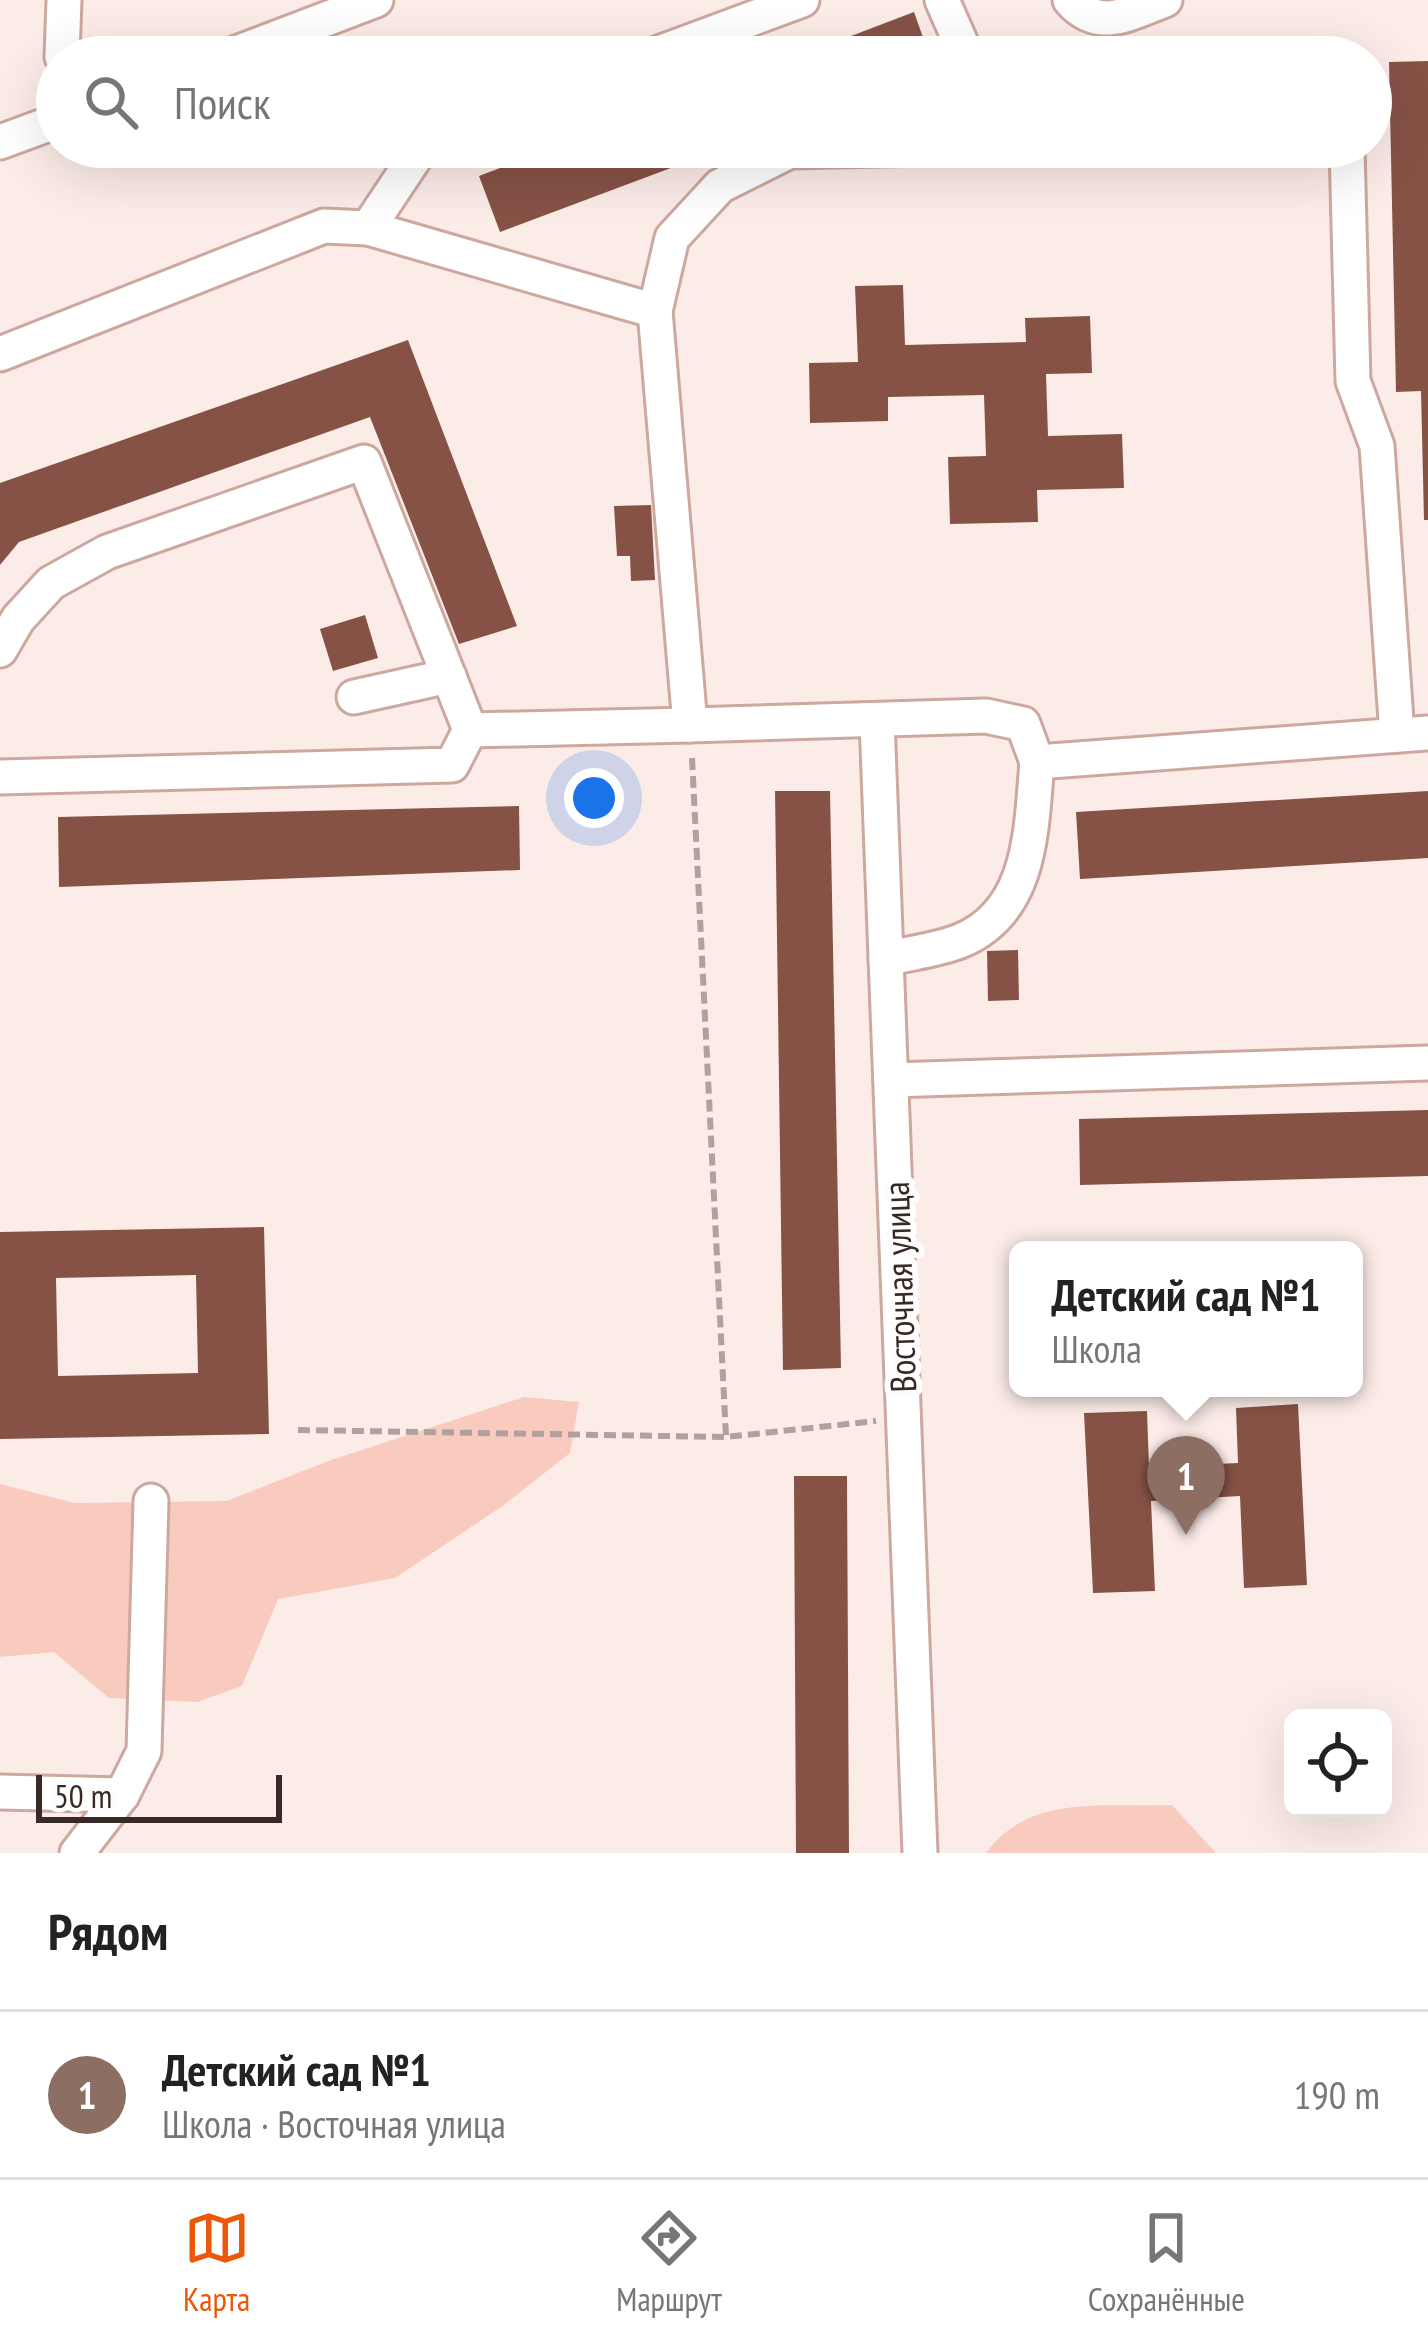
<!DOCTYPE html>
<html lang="ru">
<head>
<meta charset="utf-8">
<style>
  :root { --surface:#fff; --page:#f6f6f6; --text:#222; --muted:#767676; --line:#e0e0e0; --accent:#ea580c }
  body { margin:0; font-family:"PT Sans Narrow",sans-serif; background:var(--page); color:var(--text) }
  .controls { position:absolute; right:36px; bottom:36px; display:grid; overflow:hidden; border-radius:18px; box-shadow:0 12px 48px #0002 }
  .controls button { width:108px; height:108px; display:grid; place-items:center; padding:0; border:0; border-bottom:3px solid var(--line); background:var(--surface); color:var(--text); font:60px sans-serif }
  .scale { position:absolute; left:36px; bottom:30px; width:246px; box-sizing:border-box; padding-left:12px; border:6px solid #382926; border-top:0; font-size:33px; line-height:42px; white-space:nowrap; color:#382926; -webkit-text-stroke:9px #fdfdfd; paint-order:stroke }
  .you { position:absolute; left:594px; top:798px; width:42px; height:42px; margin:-30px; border:9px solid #fff; border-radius:50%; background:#1a73e8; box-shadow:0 0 0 18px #1a73e833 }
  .badge { display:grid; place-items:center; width:78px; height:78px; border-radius:50%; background:var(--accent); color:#fff; font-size:39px; font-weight:700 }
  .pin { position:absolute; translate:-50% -99px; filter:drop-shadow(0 3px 6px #0008) }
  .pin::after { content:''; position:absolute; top:63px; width:42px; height:36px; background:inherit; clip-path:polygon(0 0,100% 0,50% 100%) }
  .popup { position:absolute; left:1009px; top:1241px; width:354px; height:156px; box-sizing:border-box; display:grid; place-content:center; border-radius:18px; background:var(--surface); filter:drop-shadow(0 3px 9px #0005); font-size:39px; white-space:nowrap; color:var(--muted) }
  .popup b { font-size:45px; color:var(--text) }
  .popup::after { content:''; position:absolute; left:50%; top:100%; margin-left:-24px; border:24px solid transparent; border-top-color:var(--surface) }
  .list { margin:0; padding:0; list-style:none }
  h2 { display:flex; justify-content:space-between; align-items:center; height:156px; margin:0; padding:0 48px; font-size:51px }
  h2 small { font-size:39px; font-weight:400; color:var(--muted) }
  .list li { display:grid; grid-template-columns:78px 1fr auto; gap:36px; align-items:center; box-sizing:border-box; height:168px; padding:0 48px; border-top:3px solid var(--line) }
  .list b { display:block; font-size:45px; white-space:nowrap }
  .list p { margin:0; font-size:39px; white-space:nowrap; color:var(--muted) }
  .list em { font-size:39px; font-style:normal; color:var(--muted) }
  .icon { flex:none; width:66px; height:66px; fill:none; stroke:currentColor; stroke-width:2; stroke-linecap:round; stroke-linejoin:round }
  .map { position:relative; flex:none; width:1428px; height:1853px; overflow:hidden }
  .search { position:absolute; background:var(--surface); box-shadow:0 12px 48px #0002; left:36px; right:36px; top:36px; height:132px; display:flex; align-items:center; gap:30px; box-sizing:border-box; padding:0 42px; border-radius:66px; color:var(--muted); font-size:45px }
  .sheet { height:324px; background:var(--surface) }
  nav { display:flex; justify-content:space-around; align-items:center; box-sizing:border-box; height:168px; border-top:3px solid var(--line); background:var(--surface); font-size:33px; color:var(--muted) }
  nav a { display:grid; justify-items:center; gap:6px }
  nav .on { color:var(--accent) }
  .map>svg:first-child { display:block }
  .green { fill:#f9cbbf }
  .building { fill:#865246; fill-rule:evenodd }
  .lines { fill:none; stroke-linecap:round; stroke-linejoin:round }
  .minor-casing { stroke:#cda89e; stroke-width:39 }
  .path { stroke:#b1a19e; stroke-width:6; stroke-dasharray:12 6; stroke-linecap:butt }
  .minor { stroke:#fff; stroke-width:33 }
  .labels { text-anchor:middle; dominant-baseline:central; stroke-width:12; stroke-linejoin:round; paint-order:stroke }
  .street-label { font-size:36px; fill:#382926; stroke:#fdfdfd }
</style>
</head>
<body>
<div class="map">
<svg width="1428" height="1853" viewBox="0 0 1428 1853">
  <rect width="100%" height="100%" fill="#fcece8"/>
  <g class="green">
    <path d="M 524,1397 L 579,1402 L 570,1453 L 504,1505 L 395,1578 L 278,1599 L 242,1686 L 197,1702 L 109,1698 L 54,1652 L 0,1657 L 0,1484 L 74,1503 L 227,1501 L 331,1460 Z"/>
    <path d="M 1172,1805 L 1216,1853 L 986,1853 C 1029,1793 1105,1808 1172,1805 Z"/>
  </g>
  <g class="building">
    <path d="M 914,12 L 930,57 L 796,57 Z"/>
    <path d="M 1428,61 L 1428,520 L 1424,520 L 1421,391 L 1396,392 L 1389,62 Z"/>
    <path d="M 556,147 L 727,147 L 500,232 L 479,176 Z"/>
    <path d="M 903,285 L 905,345 L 1026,342 L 1025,318 L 1090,316 L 1092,373 L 1046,374 L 1048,436 L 1122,434 L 1124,488 L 1037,490 L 1038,522 L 950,524 L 948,457 L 986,456 L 984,395 L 888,397 L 888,421 L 810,423 L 809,363 L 858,362 L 855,286 Z"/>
    <path d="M 408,340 L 517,626 L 459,644 L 370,417 L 19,542 L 0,565 L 0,483 Z"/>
    <path d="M 651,505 L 655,580 L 631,581 L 630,556 L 617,556 L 614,506 Z"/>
    <path d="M 365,615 L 378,658 L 333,671 L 320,629 Z"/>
    <path d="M 775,791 L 830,791 L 841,1368 L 783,1370 Z"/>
    <path d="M 1428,791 L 1428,858 L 1080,879 L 1076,812 Z"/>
    <path d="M 519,806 L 520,870 L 59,887 L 58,817 Z"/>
    <path d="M 1018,950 L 1019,1000 L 988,1001 L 987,951 Z"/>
    <path d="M 1428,1110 L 1428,1176 L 1080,1185 L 1079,1119 Z"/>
    <path d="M 264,1227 L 269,1434 L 0,1439 L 0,1232 ZM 196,1275 L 198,1373 L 58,1376 L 56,1278 Z"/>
    <path d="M 1298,1404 L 1307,1585 L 1244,1588 L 1240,1496 L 1151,1501 L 1155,1591 L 1093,1593 L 1084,1413 L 1147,1411 L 1149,1467 L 1238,1463 L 1236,1408 Z"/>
    <path d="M 794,1476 L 847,1476 L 849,1853 L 796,1853 Z"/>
  </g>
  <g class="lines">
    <defs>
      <g id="minor">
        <path d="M 942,0 L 967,57"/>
        <path d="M 1070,0 C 1099,33 1130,13 1165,0"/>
        <path d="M 62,57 L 64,0"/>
        <path d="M 226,57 L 376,0"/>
        <path d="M 648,57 L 802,0"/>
        <path d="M 0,142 L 57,121"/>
        <path d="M 1347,147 L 1353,381 L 1377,446 L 1397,735"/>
        <path d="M 368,228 L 422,147"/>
        <path d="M 655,311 L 672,238 L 720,186 L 790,151 L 974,147"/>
        <path d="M 0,354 L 324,226 L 368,228 L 655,311 L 690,725 L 986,716 L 1023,724 L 1037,762 L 1428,733"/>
        <path d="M 0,650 L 18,619 L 51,583 L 107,552 L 364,462 L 470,730"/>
        <path d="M 354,697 L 449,676"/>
        <path d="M 877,720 L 920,1853"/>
        <path d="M 0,777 L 452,765 L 470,730 L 690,725"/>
        <path d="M 886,959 C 910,953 937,950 960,941 C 1033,911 1031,828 1037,762"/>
        <path d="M 891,1080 L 1428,1063"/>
        <path d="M 0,1792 L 122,1795"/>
        <path d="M 77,1853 L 122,1795 L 144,1751 L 151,1501"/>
      </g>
    </defs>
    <use href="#minor" class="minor-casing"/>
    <g class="path">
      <path d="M 692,758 L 726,1437"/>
      <path d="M 298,1430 L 726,1437 L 876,1421"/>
    </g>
    <use href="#minor" class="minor"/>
  </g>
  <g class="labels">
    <g class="street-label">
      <text transform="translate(899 1287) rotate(-92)">Восточная улица</text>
    </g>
  </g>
</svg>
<div class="controls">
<button><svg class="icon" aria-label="locate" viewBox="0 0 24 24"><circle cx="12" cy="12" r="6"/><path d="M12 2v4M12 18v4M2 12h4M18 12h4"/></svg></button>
</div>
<div class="scale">50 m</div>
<div class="you"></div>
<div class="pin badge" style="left:1186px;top:1535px;background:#8d6e63">1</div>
<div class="popup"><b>Детский сад №1</b>Школа</div>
<div class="search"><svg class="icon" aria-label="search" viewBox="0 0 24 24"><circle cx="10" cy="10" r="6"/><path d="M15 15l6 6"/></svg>Поиск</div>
</div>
<section class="sheet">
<h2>Рядом<small></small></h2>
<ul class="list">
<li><span class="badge" style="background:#8d6e63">1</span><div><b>Детский сад №1</b><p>Школа · Восточная улица</p></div><em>190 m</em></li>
</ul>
</section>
<nav>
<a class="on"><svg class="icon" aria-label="map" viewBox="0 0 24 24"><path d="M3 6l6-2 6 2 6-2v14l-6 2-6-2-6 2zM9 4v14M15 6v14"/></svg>Карта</a>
<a><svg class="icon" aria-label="directions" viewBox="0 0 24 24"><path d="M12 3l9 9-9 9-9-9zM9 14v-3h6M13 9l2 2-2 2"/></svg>Маршрут</a>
<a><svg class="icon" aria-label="saved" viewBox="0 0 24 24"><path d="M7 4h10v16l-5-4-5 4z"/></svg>Сохранённые</a>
</nav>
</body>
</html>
